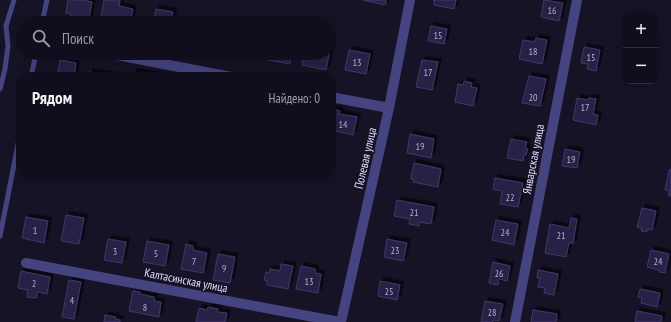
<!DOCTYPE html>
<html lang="ru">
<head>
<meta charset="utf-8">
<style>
  :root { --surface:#100e1c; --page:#1e1c29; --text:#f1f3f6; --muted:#9c9ca3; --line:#302e3b }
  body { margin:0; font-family:"PT Sans Narrow",sans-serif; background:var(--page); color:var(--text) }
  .controls { position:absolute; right:12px; top:12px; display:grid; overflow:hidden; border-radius:8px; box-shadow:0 4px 16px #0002 }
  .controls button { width:36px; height:36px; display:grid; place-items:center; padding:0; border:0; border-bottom:1px solid var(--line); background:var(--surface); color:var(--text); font:20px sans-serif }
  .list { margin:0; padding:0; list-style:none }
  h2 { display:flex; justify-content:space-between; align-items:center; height:52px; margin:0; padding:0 16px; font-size:17px }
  h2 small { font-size:13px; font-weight:400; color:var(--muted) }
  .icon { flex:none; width:22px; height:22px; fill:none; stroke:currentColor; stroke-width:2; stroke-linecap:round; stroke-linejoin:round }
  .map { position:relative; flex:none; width:671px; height:322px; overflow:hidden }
  .search { position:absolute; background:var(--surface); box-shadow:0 4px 16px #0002; left:16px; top:16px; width:320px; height:44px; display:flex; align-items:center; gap:10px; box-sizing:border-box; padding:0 14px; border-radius:22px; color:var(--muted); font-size:15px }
  .panel { position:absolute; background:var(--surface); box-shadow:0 4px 16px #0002; left:16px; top:72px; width:320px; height:108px; border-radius:16px }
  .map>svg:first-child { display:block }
  .building { fill:#282145; stroke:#41366e; filter:url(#shadow) }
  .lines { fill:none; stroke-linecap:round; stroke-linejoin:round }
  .lane { stroke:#464480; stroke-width:5 }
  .street { stroke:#464480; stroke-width:10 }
  .labels { text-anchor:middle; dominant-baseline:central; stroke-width:3.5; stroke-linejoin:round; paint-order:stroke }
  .number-label { font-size:10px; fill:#b2aece }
  .street-label { font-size:12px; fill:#e0ddfb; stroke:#161326 }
</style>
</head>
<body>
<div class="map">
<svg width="671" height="322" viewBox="0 0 671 322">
  <defs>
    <filter id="shadow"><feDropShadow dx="3.5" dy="-3.5" stdDeviation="0" flood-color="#0009"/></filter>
  </defs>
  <rect width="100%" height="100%" fill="#161326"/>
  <g class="building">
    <path d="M 68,0 L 82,0 L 92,2 L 88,23 L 70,20 L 71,14 L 66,13 Z"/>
    <path d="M 104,0 L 120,0 L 119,6 L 133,9 L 130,23 L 100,23 Z"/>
    <path d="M 363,0 L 386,0 L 385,5 Z"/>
    <path d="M 434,0 L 456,0 L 454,9 L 434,5 Z"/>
    <path d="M 544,0 L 563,3 L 559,21 L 541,17 Z"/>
    <path d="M 156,9 L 173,12 L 171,23 L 153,23 Z"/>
    <path d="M 431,26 L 447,29 L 444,44 L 428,41 Z"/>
    <path d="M 536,38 L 547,40 L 542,64 L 519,59 L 523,40 L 535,42 Z"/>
    <path d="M 584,47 L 600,50 L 596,71 L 587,69 L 588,64 L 581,63 Z"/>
    <path d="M 329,50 L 330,50 L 326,70 L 302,65 L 304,53 L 329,53 Z"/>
    <path d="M 349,50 L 370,54 L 366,74 L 345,70 Z"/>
    <path d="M 270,53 L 292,53 L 290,64 L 268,60 Z"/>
    <path d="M 60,60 L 76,63 L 74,77 L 57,77 Z"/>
    <path d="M 422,60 L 438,62 L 432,90 L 416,87 Z"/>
    <path d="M 89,72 L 115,76 L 114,77 L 88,77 Z"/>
    <path d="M 133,72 L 159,76 L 159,77 L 132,77 Z"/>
    <path d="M 529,76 L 546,79 L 540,106 L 522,103 Z"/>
    <path d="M 464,81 L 472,83 L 471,87 L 477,88 L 473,106 L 455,102 L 458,84 L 463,85 Z"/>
    <path d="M 577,98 L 588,100 L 589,98 L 596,99 L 593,114 L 598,115 L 596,125 L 573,120 Z"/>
    <path d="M 332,109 L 340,111 L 339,114 L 357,117 L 353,135 L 331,130 Z"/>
    <path d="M 410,134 L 434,139 L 431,158 L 407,153 Z"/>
    <path d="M 511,139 L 527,142 L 525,148 L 528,149 L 526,155 L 524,155 L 523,161 L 507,158 Z"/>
    <path d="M 565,149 L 580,152 L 577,168 L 562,166 Z"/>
    <path d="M 414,163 L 441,169 L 438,187 L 413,182 L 414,180 L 411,179 Z"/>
    <path d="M 669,170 L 671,170 L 671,196 L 668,195 L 669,191 L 665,190 Z"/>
    <path d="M 495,178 L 523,183 L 518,207 L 500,204 L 502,191 L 493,189 Z"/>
    <path d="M 397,200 L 434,207 L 431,224 L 419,222 L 419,226 L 409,224 L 410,219 L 394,216 Z"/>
    <path d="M 642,208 L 656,211 L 652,230 L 647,229 L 647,232 L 641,231 L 642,228 L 637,227 Z"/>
    <path d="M 66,215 L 84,218 L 79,244 L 61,241 Z"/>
    <path d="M 26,217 L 48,221 L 44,243 L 22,238 Z"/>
    <path d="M 571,218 L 577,219 L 573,243 L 569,243 L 566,257 L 545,253 L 550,224 L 569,228 Z"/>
    <path d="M 496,220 L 518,224 L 514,245 L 492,240 Z"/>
    <path d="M 108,239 L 126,242 L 122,263 L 104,260 Z"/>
    <path d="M 387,239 L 407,243 L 403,261 L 384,257 Z"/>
    <path d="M 147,241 L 169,245 L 165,266 L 143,262 Z"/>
    <path d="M 186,244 L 193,246 L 193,250 L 207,253 L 203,273 L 181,269 Z"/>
    <path d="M 651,250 L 669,254 L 665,273 L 659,272 L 659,270 L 647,267 Z"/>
    <path d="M 218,254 L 235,257 L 230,283 L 213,280 Z"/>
    <path d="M 493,262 L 510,266 L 507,281 L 499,279 L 498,285 L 489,283 Z"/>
    <path d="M 281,264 L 293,266 L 288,289 L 267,285 L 267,281 L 264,280 L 266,272 L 269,273 L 270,269 L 280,271 Z"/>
    <path d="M 301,266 L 315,269 L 315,273 L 321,274 L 318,293 L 296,289 Z"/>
    <path d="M 538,270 L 558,274 L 554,295 L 544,293 L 545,288 L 538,287 L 540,278 L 537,278 Z"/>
    <path d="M 21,271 L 50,277 L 47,294 L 38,292 L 36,298 L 27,297 L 28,290 L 18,288 Z"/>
    <path d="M 69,280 L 81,282 L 74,319 L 62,317 Z"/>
    <path d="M 380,281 L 400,285 L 397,300 L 378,296 Z"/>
    <path d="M 640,289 L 660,293 L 657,307 L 641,303 L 642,298 L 638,297 Z"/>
    <path d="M 133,291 L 140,292 L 140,294 L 154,297 L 154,301 L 161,302 L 159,317 L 129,311 Z"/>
    <path d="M 485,301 L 503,304 L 499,321 L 493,320 L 493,322 L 481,322 Z"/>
    <path d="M 208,307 L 218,309 L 217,312 L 227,313 L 225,322 L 196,322 L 199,308 L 207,310 Z"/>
    <path d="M 533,310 L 557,314 L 556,322 L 531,322 Z"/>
    <path d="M 637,311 L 662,316 L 661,322 L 635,322 Z"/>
    <path d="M 105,315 L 116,317 L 115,319 L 120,320 L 120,322 L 104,322 Z"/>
  </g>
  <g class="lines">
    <g class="lane">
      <path d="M 42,23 L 47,0"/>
      <path d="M 31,77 L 36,53"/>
      <path d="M 0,89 L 5,69 L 8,46 L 6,26 L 14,0"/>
      <path d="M 0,236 L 21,129"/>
    </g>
    <g class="street">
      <path d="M 107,53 L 231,77"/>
      <path d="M 331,97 L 389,108"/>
      <path d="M 26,263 L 340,322"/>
      <path d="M 341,322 L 389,108 L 410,0"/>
      <path d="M 515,322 L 577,0"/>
    </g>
  </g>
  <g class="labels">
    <g class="number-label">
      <text x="552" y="10">16</text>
      <text x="438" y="35">15</text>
      <text x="533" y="51">18</text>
      <text x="591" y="57">15</text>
      <text x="357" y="62">13</text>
      <text x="428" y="72">17</text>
      <text x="533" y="97">20</text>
      <text x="585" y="107">17</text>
      <text x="343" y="124">14</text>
      <text x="420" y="146">19</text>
      <text x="571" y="159">19</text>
      <text x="510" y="197">22</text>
      <text x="414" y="212">21</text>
      <text x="35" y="230">1</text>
      <text x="505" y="232">24</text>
      <text x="561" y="235">21</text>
      <text x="395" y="250">23</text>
      <text x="115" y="251">3</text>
      <text x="156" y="253">5</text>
      <text x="194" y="261">7</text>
      <text x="658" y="261">24</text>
      <text x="224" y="268">9</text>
      <text x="499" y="273">26</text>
      <text x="309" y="281">13</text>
      <text x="34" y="283">2</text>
      <text x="389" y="291">25</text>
      <text x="72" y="300">4</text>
      <text x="145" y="307">8</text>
      <text x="492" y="312">28</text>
    </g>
    <g class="street-label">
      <text transform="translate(365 158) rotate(-77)">Полевая улица</text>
      <text transform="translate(533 159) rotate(-79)">Январская улица</text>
      <text transform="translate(186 280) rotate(11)">Калтасинская улица</text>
    </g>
  </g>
</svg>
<div class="controls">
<button>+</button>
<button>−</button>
</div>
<div class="search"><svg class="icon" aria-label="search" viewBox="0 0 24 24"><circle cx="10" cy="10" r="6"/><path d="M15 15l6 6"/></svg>Поиск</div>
<section class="panel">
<h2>Рядом<small>Найдено: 0</small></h2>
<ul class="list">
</ul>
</section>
</div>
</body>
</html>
